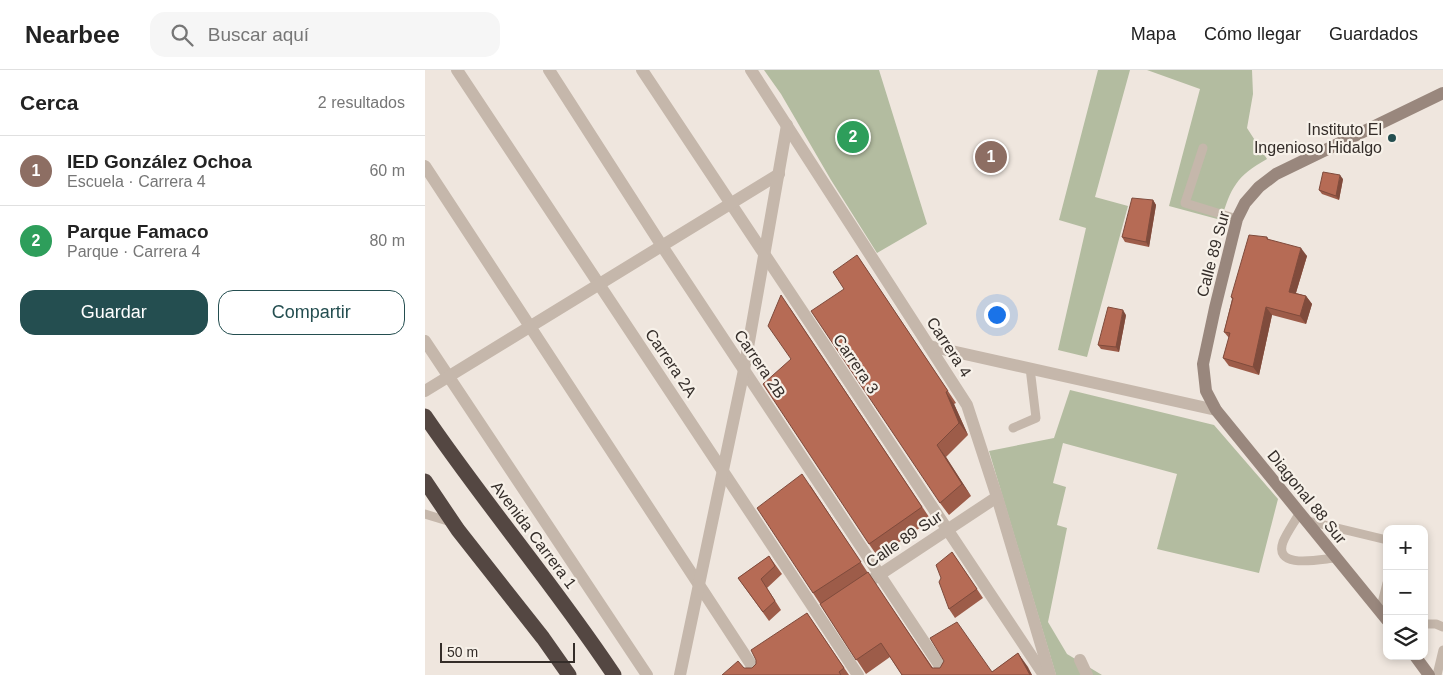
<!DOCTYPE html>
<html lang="es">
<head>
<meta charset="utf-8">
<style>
  :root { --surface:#fff; --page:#f6f6f6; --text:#222; --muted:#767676; --line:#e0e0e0; --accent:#244e50 }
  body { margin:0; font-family:Arial,sans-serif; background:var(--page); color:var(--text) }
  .controls { position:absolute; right:15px; bottom:15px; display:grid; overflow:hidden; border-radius:10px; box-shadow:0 2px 8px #0003 }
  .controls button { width:45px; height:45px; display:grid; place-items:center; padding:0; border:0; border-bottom:1px solid var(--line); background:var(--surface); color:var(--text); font:25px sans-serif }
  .scale { position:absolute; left:15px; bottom:12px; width:135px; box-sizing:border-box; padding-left:5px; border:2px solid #342d29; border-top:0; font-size:14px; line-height:18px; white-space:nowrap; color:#342d29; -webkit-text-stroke:4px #f7f1e9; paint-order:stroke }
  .you { position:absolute; left:571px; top:244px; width:18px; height:18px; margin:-12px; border:4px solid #fff; border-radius:50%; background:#1a73e8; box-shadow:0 0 0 8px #1a73e833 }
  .badge { display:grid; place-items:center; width:32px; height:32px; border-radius:50%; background:var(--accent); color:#fff; font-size:16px; font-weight:700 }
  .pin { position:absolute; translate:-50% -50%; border:2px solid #fff; box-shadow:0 1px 5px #0006 }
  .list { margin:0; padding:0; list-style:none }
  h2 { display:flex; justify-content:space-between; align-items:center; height:65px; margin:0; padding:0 20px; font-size:21px }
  h2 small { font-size:16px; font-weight:400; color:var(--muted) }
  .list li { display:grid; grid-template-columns:32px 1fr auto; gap:15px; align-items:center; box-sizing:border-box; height:70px; padding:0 20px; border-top:1px solid var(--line) }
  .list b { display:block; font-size:19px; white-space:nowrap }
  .list p { margin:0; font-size:16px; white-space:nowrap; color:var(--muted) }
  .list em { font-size:16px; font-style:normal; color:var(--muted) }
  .actions { display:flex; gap:10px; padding:15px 20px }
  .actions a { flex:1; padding:11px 0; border:1px solid var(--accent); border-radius:15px; text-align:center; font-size:18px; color:var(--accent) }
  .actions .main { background:var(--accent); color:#fff }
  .icon { flex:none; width:28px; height:28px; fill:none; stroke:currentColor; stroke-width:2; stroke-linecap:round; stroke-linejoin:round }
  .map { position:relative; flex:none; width:1018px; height:605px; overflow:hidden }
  header { display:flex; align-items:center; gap:30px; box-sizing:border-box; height:70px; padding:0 25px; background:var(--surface); border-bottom:1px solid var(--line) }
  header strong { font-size:24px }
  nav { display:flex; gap:28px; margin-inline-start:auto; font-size:18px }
  .search { width:350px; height:45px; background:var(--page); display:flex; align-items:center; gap:12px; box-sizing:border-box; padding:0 18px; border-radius:15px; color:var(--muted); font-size:19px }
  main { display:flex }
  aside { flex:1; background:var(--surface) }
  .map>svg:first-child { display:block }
  .green { fill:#b3bca0 }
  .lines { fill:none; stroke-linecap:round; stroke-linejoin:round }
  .lane { stroke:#c5b7ab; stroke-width:9 }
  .street { stroke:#c5b7ab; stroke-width:12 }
  .secondary { stroke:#99877d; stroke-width:12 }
  .highway { stroke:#544742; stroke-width:15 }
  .wall { fill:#9d5c49 }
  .shaded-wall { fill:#7f4b3c }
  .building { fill:#b66b55; stroke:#7f4b3c }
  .poi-dot { fill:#244e50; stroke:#f7f1e9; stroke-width:2 }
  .labels { text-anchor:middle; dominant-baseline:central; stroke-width:4.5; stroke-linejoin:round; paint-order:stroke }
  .poi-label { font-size:16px; fill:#342d29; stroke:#f7f1e9; text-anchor:end }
  .street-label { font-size:16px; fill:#342d29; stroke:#f7f1e9 }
</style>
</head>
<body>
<header>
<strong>Nearbee</strong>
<div class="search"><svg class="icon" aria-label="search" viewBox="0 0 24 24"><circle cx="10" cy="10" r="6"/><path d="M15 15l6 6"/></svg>Buscar aquí</div>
<nav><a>Mapa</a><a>Cómo llegar</a><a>Guardados</a></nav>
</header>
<main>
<aside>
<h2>Cerca<small>2 resultados</small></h2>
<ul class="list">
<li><span class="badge" style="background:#8d6e63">1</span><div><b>IED González Ochoa</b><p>Escuela · Carrera 4</p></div><em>60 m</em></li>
<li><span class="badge" style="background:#2e9e5b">2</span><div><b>Parque Famaco</b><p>Parque · Carrera 4</p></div><em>80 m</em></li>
</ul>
<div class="actions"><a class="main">Guardar</a><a>Compartir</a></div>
</aside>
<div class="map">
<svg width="1018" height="605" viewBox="0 0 1018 605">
  <rect width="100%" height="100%" fill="#efe6de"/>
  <g class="green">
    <path d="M 339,0 L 454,0 L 502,154 L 452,183 L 406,110 L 356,24 Z"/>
    <path d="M 673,0 L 705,0 L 670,127 L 703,136 L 662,287 L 633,280 L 661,158 L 634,150 Z"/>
    <path d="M 722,0 L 827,0 L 828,24 L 822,58 L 842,89 C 811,106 806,118 796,150 L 744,136 L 775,19 Z"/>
    <path d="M 645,320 L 789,355 L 853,429 L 834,503 L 732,479 L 752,404 L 638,373 L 628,413 L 641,417 L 632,455 L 642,458 L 623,552 L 642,584 L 677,605 L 631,605 L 564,381 L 629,368 Z"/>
  </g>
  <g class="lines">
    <g class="lane">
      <path d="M 778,78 L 760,133 L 812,149"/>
      <path d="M 588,358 L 611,348 L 605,298"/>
      <path d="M 0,444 L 26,452"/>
      <path d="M 874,444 C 869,453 862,462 858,472 C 848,500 896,489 910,488"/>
      <path d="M 879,450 L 962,470"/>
      <path d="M 955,541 L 962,513"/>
      <path d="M 999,554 L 1011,554 L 1018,557"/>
      <path d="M 1012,605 L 1018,580"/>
    </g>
    <g class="street">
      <path d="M 32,0 L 433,605"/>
      <path d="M 124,0 L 237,176 L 521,605"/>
      <path d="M 217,0 L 619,605"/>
      <path d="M 326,0 L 542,335 L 572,427 L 625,605"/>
      <path d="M 0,96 L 333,605"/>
      <path d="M 0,271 L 222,605"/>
      <path d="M 504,276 L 791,340"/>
      <path d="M 0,321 L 354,104"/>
      <path d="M 448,509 L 572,427"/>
      <path d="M 655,590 L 662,605"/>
      <path d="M 255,605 L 319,300 L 362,55"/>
    </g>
    <g class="secondary">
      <path d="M 962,550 L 791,340 L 781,321 L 778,294 L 790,238 L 812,149 L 820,133 L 834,117 L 851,104 L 1018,23"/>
      <path d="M 990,586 L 1004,605"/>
    </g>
    <g class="highway">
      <path d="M 0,346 C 60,434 130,516 189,605"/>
      <path d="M 0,411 L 33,460 L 118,568 L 144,605"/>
    </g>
  </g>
  <g class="wall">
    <path d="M 918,109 L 914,130 L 897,124 L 894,120 Z"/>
    <path d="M 728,130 L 731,135 L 724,177 L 700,172 L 697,167 Z"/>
    <path d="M 842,167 L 844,170 L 882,186 L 871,223 L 881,226 L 887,234 L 881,254 L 847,245 L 834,305 L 804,296 L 798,288 L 804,268 L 799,262 L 807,229 L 806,227 Z"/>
    <path d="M 432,185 L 531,333 L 529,334 L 543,365 L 521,387 L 546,426 L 524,445 L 515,433 L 419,219 Z"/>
    <path d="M 365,238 L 506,450 L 453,487 L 444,474 L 366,289 Z"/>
    <path d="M 701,245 L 694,282 L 676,279 L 673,275 Z"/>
    <path d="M 385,415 L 443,503 L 508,598 L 567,602 L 593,583 L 607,605 L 477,605 L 465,587 L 441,604 L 388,523 Z"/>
    <path d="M 527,482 L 558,528 L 530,548 L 524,539 L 516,508 Z"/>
    <path d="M 344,486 L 357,504 L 342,518 L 356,540 L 344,551 L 313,508 Z"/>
    <path d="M 382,543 L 424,605 L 297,605 L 319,598 L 327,598 Z"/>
  </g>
  <g class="shaded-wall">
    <path d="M 915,105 L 918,109 L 914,130 L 911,126 Z"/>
    <path d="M 728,130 L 731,135 L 724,177 L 721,172 Z"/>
    <path d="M 876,178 L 882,186 L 869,229 L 864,222 Z"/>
    <path d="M 881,226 L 887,234 L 881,254 L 875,246 Z"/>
    <path d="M 841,237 L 847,245 L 834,305 L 828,297 Z"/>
    <path d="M 698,240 L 701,245 L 694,282 L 691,277 Z"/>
    <path d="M 521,322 L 529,334 L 543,365 L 534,353 Z"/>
    <path d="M 512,375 L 521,387 L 546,426 L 537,414 Z"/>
    <path d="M 593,583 L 603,597 L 607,605 L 605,605 Z"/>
  </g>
  <g class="building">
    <path d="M 898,102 L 915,105 L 911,126 L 894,120 Z"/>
    <path d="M 707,128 L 728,130 L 721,172 L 697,167 Z"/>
    <path d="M 824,165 L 842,167 L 842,169 L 876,178 L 864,222 L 881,226 L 875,246 L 841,237 L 828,297 L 798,288 L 805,263 L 799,262 L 808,228 L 806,227 Z"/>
    <path d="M 432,185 L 523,321 L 521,322 L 534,353 L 512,375 L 537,414 L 515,433 L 386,241 L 419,219 L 408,202 Z"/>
    <path d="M 356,225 L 497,437 L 444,474 L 338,314 L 366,289 L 343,256 Z"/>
    <path d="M 683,237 L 698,240 L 691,277 L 673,275 Z"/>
    <path d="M 377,404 L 436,492 L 388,523 L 332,438 Z"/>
    <path d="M 527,482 L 552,519 L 524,539 L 514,512 L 516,508 L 511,495 Z"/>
    <path d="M 344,486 L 350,496 L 336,509 L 350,531 L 338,542 L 313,508 Z"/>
    <path d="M 443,502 L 507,598 L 515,598 L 519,591 L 505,568 L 532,552 L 567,602 L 593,583 L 605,605 L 477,605 L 456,573 L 431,590 L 395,534 Z"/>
    <path d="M 382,543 L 419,598 L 414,602 L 416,605 L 297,605 L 313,591 L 319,598 L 327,598 L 331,594 L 331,590 L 326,580 Z"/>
  </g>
  <circle class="poi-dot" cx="967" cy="68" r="5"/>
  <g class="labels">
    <g class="poi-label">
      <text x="957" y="59">Instituto El<tspan x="957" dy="18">Ingenioso Hidalgo</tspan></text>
    </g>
    <g class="street-label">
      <text transform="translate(788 184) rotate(-75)">Calle 89 Sur</text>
      <text transform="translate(524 277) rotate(57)">Carrera 4</text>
      <text transform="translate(246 293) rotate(56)">Carrera 2A</text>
      <text transform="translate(335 294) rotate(56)">Carrera 2B</text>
      <text transform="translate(431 294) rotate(56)">Carrera 3</text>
      <text transform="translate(882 427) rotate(51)">Diagonal 88 Sur</text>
      <text transform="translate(109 465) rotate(53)">Avenida Carrera 1</text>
      <text transform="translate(479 469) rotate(-34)">Calle 89 Sur</text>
    </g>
  </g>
</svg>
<div class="controls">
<button>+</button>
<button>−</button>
<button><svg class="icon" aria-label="layers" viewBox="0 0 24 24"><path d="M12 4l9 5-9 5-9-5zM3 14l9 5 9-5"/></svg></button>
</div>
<div class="scale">50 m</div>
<div class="you"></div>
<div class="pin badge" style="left:566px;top:87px;background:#8d6e63">1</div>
<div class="pin badge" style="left:428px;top:67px;background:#2e9e5b">2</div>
</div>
</main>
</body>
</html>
